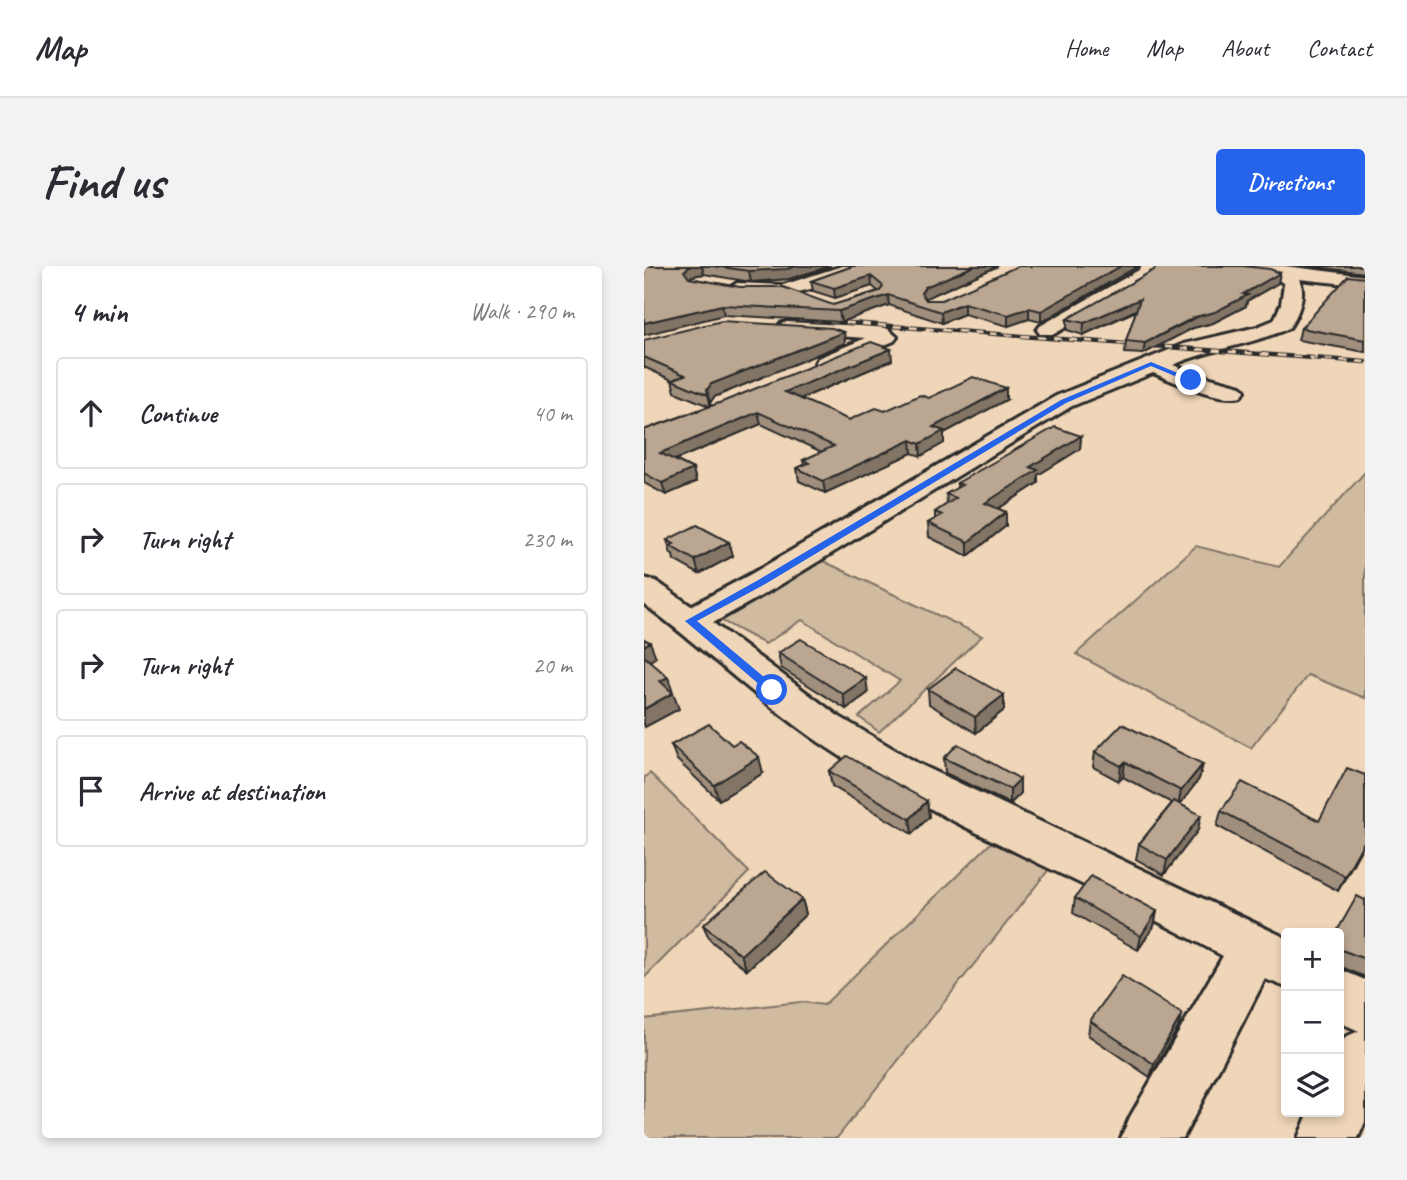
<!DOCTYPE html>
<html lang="en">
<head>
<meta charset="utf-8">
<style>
  :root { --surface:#fff; --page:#f2f2f3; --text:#2b2b33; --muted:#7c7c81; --line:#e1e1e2; --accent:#2563eb }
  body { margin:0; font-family:Caveat,sans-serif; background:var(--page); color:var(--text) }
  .controls { position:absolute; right:21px; bottom:21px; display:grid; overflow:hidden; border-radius:7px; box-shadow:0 4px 10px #0003 }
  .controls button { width:63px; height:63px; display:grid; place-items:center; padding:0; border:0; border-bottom:2px solid var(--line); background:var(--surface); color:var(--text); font:35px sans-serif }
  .stop { position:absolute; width:21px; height:21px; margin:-16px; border:5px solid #2563eb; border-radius:50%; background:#fff }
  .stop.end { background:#2563eb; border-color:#fff; box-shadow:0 2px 7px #0008 }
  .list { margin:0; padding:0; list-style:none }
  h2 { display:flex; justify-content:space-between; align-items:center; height:91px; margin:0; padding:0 28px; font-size:30px }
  h2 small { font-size:23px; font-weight:400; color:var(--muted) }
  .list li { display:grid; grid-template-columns:46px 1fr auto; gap:21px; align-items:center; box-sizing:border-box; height:112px; margin:0 14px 14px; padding:0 14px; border:2px solid var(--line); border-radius:7px }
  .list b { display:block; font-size:26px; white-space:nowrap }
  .list em { font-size:23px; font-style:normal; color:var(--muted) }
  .icon { flex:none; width:38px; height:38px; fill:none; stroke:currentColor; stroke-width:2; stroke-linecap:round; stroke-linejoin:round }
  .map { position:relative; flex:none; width:721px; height:872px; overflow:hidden; border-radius:7px }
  header { display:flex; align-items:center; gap:42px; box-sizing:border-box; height:98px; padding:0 35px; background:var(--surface); border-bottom:2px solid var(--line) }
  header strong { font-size:33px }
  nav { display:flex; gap:38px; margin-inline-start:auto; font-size:24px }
  .intro { display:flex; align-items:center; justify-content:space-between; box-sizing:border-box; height:168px; padding:0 42px }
  h1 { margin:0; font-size:49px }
  .button { padding:18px 32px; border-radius:7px; background:var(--accent); color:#fff; font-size:24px; font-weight:700 }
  main { display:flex; gap:42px; padding:0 42px }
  aside { flex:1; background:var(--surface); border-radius:7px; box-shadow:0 4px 10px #0003 }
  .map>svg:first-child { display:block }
  .green { fill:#d0baa0; stroke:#7e7266; stroke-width:2 }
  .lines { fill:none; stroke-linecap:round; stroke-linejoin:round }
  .minor-casing { stroke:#2b2b2b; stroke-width:6 }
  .minor { fill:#f0d6b8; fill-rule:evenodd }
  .rail-casing { stroke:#2b2b2b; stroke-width:4.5 }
  .rail { stroke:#f0d6b8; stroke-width:2.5; stroke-dasharray:8; stroke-linecap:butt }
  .wall { fill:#a08f7d; stroke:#2b2b2b; stroke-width:2 }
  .shaded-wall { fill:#827466; stroke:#2b2b2b; stroke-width:2 }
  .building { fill:#baa691; stroke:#2b2b2b; stroke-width:2 }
  .route { fill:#2563eb }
</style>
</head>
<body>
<header>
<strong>Map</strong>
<nav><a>Home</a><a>Map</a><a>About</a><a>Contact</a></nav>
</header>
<div class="intro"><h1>Find us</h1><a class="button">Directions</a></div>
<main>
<aside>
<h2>4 min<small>Walk · 290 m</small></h2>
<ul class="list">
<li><svg class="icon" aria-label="ahead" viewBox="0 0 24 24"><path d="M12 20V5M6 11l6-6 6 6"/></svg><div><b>Continue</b></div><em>40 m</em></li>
<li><svg class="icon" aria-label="right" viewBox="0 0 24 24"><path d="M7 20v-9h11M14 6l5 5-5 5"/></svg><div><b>Turn right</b></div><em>230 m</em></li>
<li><svg class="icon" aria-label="right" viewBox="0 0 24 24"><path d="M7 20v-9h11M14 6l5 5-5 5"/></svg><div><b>Turn right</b></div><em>20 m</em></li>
<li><svg class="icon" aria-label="arrive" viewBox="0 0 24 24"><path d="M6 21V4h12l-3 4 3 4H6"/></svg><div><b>Arrive at destination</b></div></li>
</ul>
</aside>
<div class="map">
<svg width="721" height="872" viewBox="0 0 721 872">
  <rect width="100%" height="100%" fill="#f0d6b8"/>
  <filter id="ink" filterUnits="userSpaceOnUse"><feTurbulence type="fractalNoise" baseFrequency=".0143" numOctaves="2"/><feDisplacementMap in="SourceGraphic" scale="14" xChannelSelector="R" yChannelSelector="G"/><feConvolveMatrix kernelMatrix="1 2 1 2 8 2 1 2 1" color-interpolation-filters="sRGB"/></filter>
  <g filter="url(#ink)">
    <g class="green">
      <path d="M 721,206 L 721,432 L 664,409 L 607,482 L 432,388 L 552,280 L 635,301 Z"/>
      <path d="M 179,295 L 338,370 L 235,466 L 215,451 L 256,415 L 158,354 L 121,378 L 78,355 Z"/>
      <path d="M 6,507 L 105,606 L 0,712 L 0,512 Z"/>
      <path d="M 351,573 L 413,593 L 193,872 L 0,872 L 0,753 L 157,736 L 180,739 Z"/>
    </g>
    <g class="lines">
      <defs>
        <g id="minor">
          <path d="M 198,0 L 222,0 L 219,4 C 181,20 151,31 109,29 C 100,29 90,30 84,23 L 93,17 L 139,19 Z"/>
          <path d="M 498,0 L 516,0 L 508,12 L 410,68 L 396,68 L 393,64 L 396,60 L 495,4 Z"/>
          <path d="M 576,0 L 641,0 L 721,10 L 721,20 L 655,13 C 663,27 654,49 645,62 C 608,79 566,83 529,99 L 555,109 L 597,120 L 601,125 L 597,130 C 575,136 531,116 509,107 L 428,140 L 131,322 L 69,357 L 194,450 L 275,498 L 642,672 L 642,721 L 621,713 L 539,872 L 477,872 L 486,851 L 579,690 C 452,619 315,567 193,488 C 124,444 65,386 0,338 L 0,312 L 12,315 L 47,340 L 107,308 L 412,130 L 540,78 L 613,61 L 630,54 L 637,38 L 640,18 C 622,1 590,15 576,0 Z"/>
          <path d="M 143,56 L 237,61 L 244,63 L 253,71 L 250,75 L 182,104 L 174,102 L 171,97 L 174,92 L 222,72 L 136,66 L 133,62 L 136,58 Z"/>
          <path d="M 695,703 L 721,714 L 721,856 L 714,872 L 654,872 L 665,846 L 695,846 L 695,784 L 701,771 L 715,765 L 695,756 Z"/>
        </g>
      </defs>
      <use href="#minor" class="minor-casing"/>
      <use href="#minor" class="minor"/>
      <defs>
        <path id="rail" d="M 154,53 L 721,96"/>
      </defs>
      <use href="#rail" class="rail-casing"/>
      <use href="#rail" class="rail"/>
    </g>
    <g class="wall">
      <path d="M 8,0 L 187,0 L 145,13 L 107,16 L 60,8 L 48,10 L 46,12 L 189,39 L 234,25 L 228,20 L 191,32 L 169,25 L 167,15 L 209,0 L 354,0 L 282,32 L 282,34 L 298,34 L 494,0 L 397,56 L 385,53 L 364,60 L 320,48 L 298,57 L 245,39 L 197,56 L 80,49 Z"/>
      <path d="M 662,0 L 721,0 L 721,7 Z"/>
      <path d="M 510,4 L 634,17 L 603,35 L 602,40 L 569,57 L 549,62 L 499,88 L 481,87 L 482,75 L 492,45 L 439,69 L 423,64 L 423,53 Z"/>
      <path d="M 721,12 L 721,86 L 654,74 L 657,62 Z"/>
      <path d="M 200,66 L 201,77 L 70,131 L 66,137 L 67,140 L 248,94 L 156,133 L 205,154 L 241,145 L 285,132 L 362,134 L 300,167 L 300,177 L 277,190 L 268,187 L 181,227 L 155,215 L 153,202 L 160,199 L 159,194 L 178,186 L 117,158 L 31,194 L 49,203 L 52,216 L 22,229 L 0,217 L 0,164 L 65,140 L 31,126 L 28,114 L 0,101 L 0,74 Z"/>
      <path d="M 437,170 L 436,183 L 394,209 L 394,217 L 354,243 L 362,246 L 362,260 L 324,290 L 285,271 L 284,257 L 291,253 L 291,246 L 303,238 L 302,228 L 313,222 L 313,217 Z"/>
      <path d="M 23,274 L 85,276 L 89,290 L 55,308 L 30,294 L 29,289 L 27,288 Z"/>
      <path d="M 134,387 L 224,427 L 202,443 L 137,402 Z"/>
      <path d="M 284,423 L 360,429 L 360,444 L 332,467 L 285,438 Z"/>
      <path d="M 27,479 L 119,507 L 75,534 L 33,494 Z"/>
      <path d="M 451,486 L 559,498 L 555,513 L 536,538 L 554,564 L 520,609 L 492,593 L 495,578 L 528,537 L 479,511 L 475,515 L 449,501 Z"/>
      <path d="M 300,492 L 376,528 L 366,538 L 301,507 Z"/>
      <path d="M 185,505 L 283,535 L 285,551 L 268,568 L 188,520 Z"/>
      <path d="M 721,509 L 721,576 L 694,625 L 573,560 L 577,545 L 675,555 Z"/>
      <path d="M 431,632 L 513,645 L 510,660 L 494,684 L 429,647 Z"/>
      <path d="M 158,633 L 162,648 L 103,704 L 66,674 L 59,659 Z"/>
      <path d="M 721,634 L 721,711 L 695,700 L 695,667 Z"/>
      <path d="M 538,748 L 534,762 L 506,811 L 444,769 L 446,755 Z"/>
    </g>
    <g class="shaded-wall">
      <path d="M 46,0 L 58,0 L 60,8 L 48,10 L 42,16 L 40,5 Z"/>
      <path d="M 153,0 L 187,0 L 145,13 L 107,16 L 105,5 Z"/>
      <path d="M 330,0 L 354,0 L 282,32 L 277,38 L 277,27 L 281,21 Z"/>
      <path d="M 477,0 L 494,0 L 397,56 L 397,45 Z"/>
      <path d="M 636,7 L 634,17 L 603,35 L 602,40 L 569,57 L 549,62 L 499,88 L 501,77 L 599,28 Z"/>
      <path d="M 227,10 L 228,20 L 191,32 L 190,22 Z"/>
      <path d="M 244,29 L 245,39 L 197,56 L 195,45 Z"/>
      <path d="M 496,33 L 494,43 L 439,69 L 440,57 Z"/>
      <path d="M 320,37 L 320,48 L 298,57 L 297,46 Z"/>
      <path d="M 78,39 L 80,49 L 0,69 L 0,57 Z"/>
      <path d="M 385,42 L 385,53 L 364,60 L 364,49 Z"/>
      <path d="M 200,66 L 201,77 L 70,131 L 66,137 L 63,124 L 67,118 Z"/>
      <path d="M 247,83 L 248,94 L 144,138 L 141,126 Z"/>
      <path d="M 362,122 L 362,134 L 300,167 L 300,177 L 277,190 L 276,178 L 289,161 Z"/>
      <path d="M 114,146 L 117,158 L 19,199 L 16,187 Z"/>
      <path d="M 437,170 L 436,183 L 394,209 L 394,217 L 341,251 L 341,237 L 386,201 Z"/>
      <path d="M 267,174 L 268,187 L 181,227 L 179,215 Z"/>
      <path d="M 49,203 L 52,216 L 22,229 L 18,217 Z"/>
      <path d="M 362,246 L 362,260 L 324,290 L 324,276 Z"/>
      <path d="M 85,276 L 89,290 L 55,308 L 51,294 Z"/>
      <path d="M 6,376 L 12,391 L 0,399 L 0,380 Z"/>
      <path d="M 24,411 L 29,426 L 22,431 L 16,415 Z"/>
      <path d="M 222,412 L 224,427 L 202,443 L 199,428 Z"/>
      <path d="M 29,427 L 35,443 L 1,461 L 0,458 L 0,443 Z"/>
      <path d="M 360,429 L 360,444 L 332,467 L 331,451 Z"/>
      <path d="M 115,491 L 119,507 L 75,534 L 70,519 Z"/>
      <path d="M 481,496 L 479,511 L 475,515 L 477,500 Z"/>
      <path d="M 559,498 L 555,513 L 534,541 L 537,525 Z"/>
      <path d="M 376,513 L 376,528 L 366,538 L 366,523 Z"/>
      <path d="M 283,535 L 285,551 L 268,568 L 266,553 Z"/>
      <path d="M 557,549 L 554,564 L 520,609 L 523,594 Z"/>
      <path d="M 721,574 L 721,576 L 694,625 L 701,610 Z"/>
      <path d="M 158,633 L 162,648 L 103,704 L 97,689 Z"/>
      <path d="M 513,645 L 510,660 L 494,684 L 497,670 Z"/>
      <path d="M 538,748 L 534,762 L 506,811 L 510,798 Z"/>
    </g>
    <g class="building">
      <path d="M 8,0 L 47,0 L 40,5 L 45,12 L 96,21 L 139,21 L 189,39 L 236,25 L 239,20 L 227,10 L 190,22 L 167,15 L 209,0 L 330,0 L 281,21 L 277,27 L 282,34 L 298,34 L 374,0 L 477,0 L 397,45 L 385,42 L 364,49 L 320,37 L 297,46 L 244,29 L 195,45 L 78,39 L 0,57 L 0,1 Z"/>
      <path d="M 69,0 L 153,0 L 143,3 L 105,5 Z"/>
      <path d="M 513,0 L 599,0 L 626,3 L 636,7 L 599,28 L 604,29 L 571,46 L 551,51 L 501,77 L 482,75 L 496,33 L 440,57 L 423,53 L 510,4 Z"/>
      <path d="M 704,10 L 721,12 L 721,74 L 657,62 Z"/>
      <path d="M 78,55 L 188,62 L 200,66 L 67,118 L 63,124 L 64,129 L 28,114 L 41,109 L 0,91 L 0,74 Z"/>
      <path d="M 227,76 L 247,83 L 141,126 L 205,154 L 232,142 L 241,145 L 276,129 L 285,132 L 329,111 L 362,122 L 289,161 L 300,165 L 276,178 L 267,174 L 179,215 L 153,202 L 165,197 L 159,194 L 190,180 L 114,146 L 16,187 L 49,203 L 18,217 L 0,207 L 0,164 L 78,136 Z"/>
      <path d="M 411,161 L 437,170 L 386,201 L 394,204 L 341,237 L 362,246 L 324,276 L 284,257 L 298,249 L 291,246 L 312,232 L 302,228 L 318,219 L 313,217 Z"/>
      <path d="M 53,259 L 85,276 L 51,294 L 26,280 L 30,278 L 23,274 Z"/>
      <path d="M 0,373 L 6,376 L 0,380 Z"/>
      <path d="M 157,373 L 222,412 L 199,428 L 134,387 Z"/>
      <path d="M 0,390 L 24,411 L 16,415 L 29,427 L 0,443 Z"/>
      <path d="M 312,402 L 360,429 L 331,451 L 284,423 Z"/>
      <path d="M 65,458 L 88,479 L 95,475 L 115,491 L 70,519 L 27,479 Z"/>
      <path d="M 478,458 L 559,498 L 537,525 L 481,496 L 477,500 L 451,486 Z"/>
      <path d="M 314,478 L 376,513 L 366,523 L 300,492 Z"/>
      <path d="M 203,490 L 283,535 L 266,553 L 185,505 Z"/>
      <path d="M 703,502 L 721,509 L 721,574 L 701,610 L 577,545 L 598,516 L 675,555 Z"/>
      <path d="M 530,535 L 557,549 L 523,594 L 495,578 Z"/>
      <path d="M 121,606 L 158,633 L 97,689 L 59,659 Z"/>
      <path d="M 447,610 L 513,645 L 497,670 L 431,632 Z"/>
      <path d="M 713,630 L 721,634 L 721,693 L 695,683 L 695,667 L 692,667 Z"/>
      <path d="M 478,710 L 538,748 L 510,798 L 446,755 Z"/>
    </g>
  </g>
  <path class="route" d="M 507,96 L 551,114 L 545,116 L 507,100 L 422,137 L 123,317 L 53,355 L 132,421 L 132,426 L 124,426 L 41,355 L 116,313 L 417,134 Z"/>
</svg>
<div class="controls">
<button>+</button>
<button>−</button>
<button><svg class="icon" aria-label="layers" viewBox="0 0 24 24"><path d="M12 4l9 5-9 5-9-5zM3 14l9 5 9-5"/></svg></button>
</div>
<div class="stop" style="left:128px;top:424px"></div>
<div class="stop end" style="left:547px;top:114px"></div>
</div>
</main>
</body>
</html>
